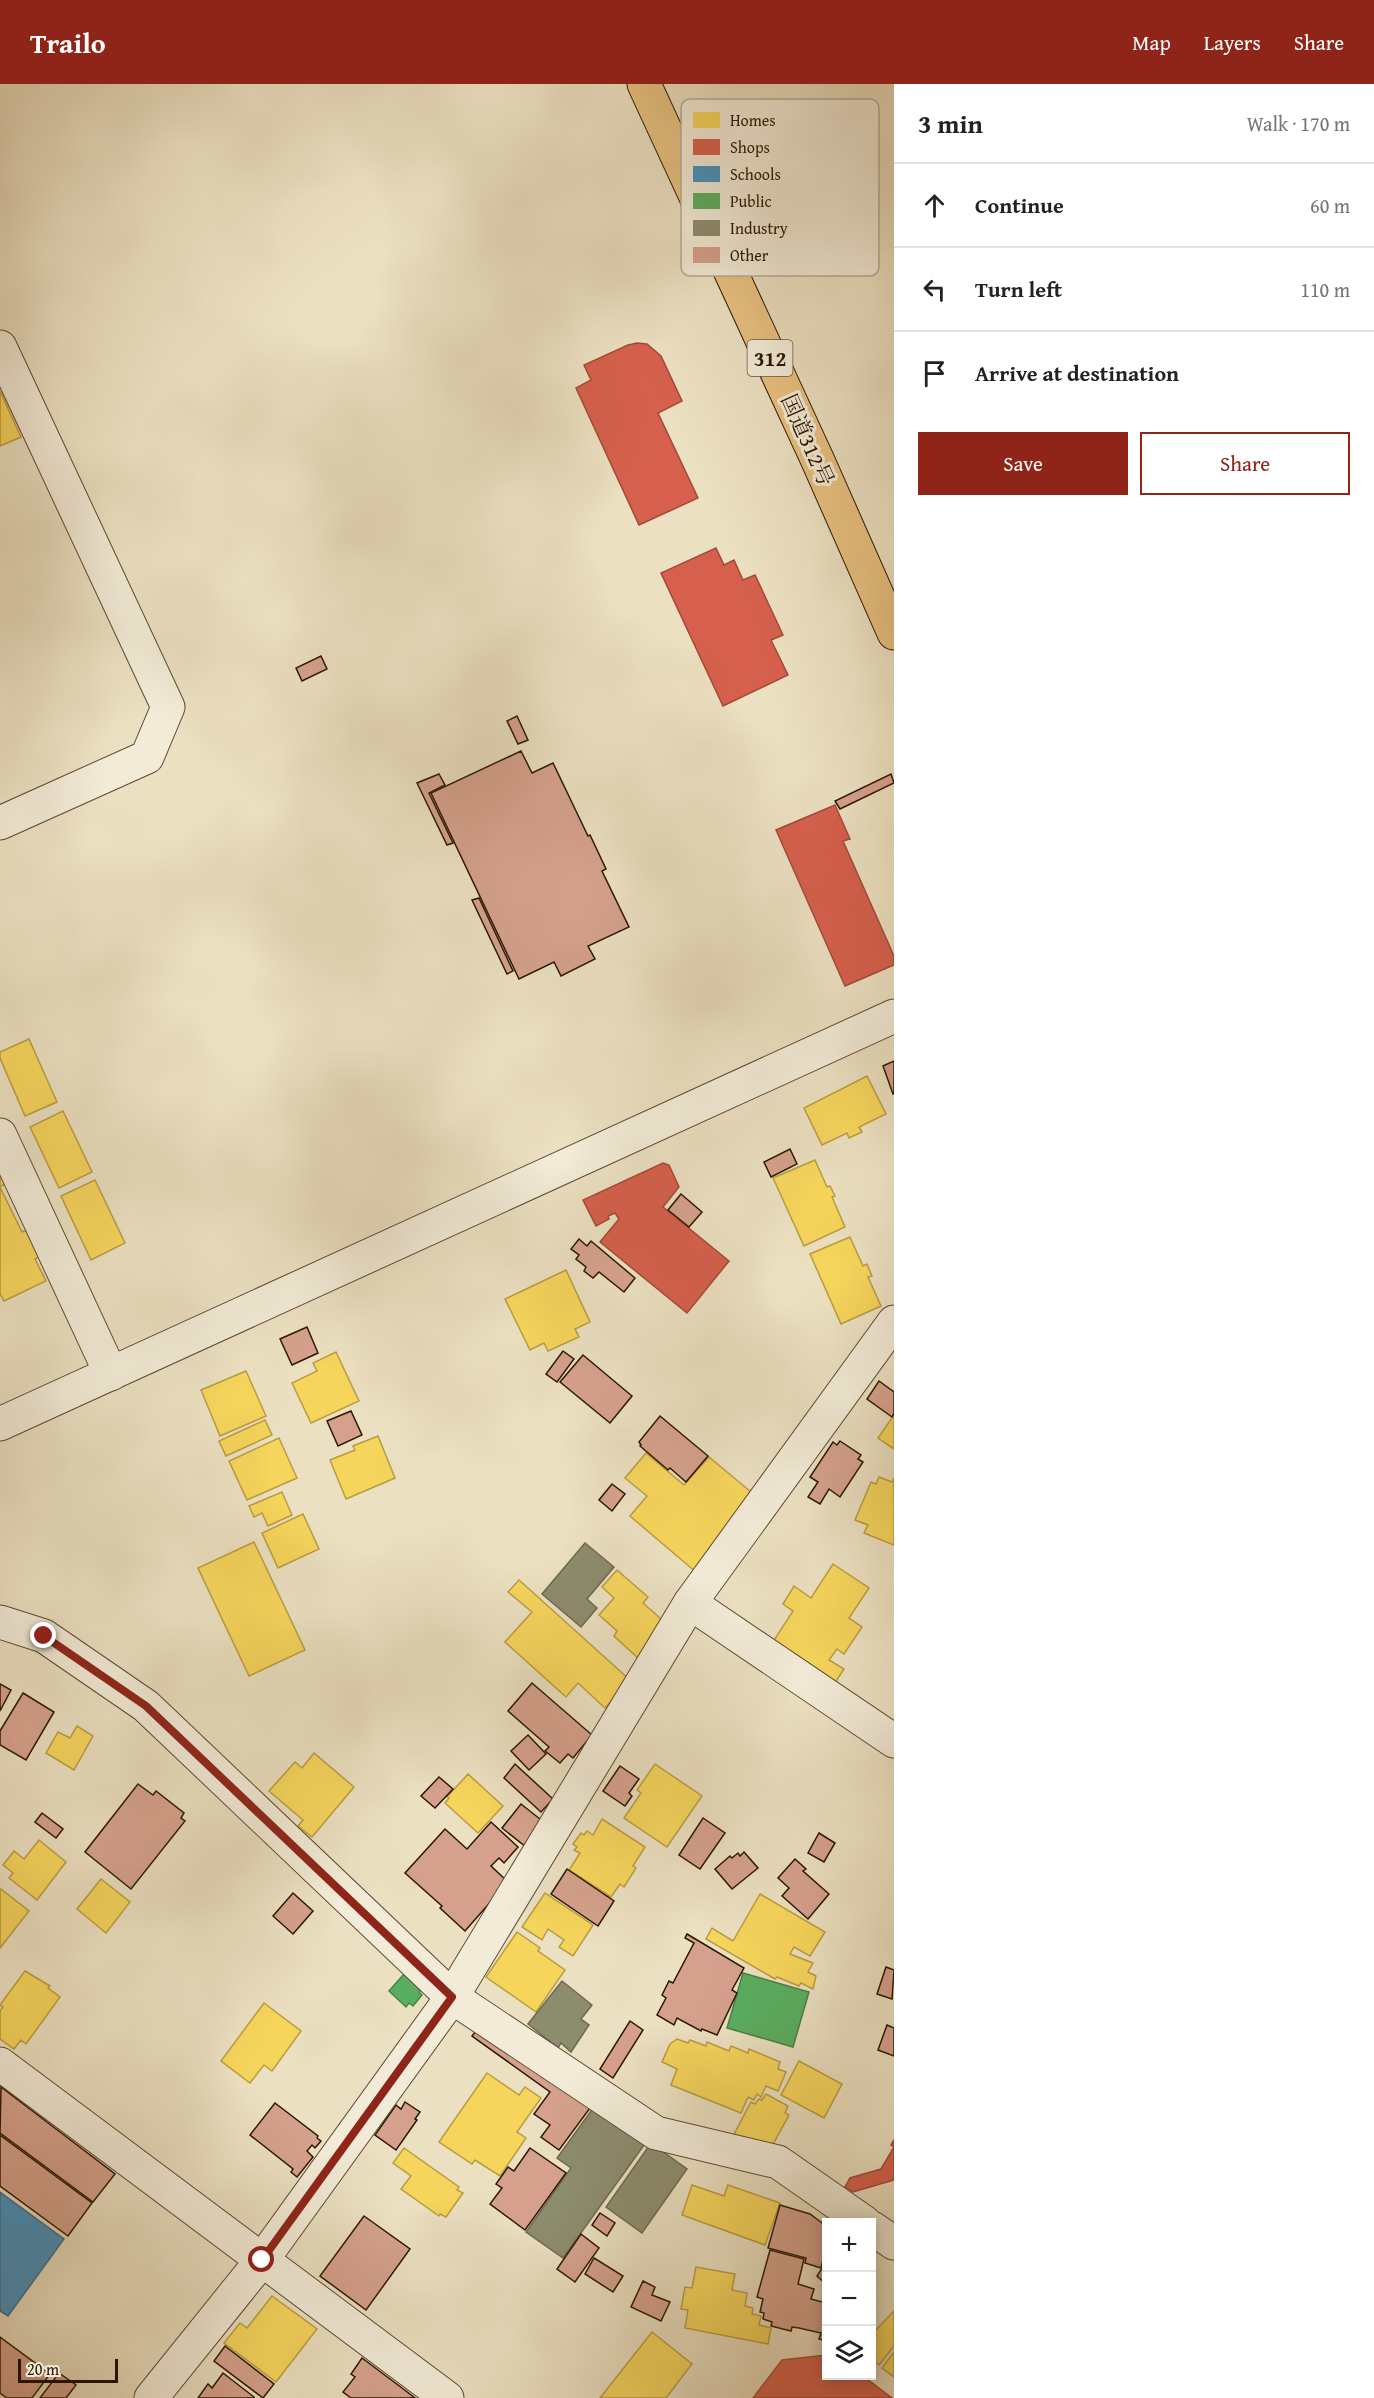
<!DOCTYPE html>
<html lang="en">
<head>
<meta charset="utf-8">
<style>
  :root { --surface:#fff; --page:#f6f6f6; --text:#222; --muted:#767676; --line:#e0e0e0; --accent:#8f2418 }
  body { margin:0; font-family:"Gentium Book Plus","Noto Serif JP",serif; background:var(--page); color:var(--text) }
  .controls { position:absolute; right:18px; bottom:18px; display:grid; overflow:hidden; border-radius:0px; box-shadow:0 3px 15px #0003 }
  .controls button { width:54px; height:54px; display:grid; place-items:center; padding:0; border:0; border-bottom:2px solid var(--line); background:var(--surface); color:var(--text); font:30px sans-serif }
  .scale { position:absolute; left:18px; bottom:15px; width:100px; box-sizing:border-box; padding-left:6px; border:3px solid #2b1700; border-top:0; font-size:16px; line-height:21px; white-space:nowrap; color:#2b1700; -webkit-text-stroke:4px #f2ebd7; paint-order:stroke }
  .stop { position:absolute; width:18px; height:18px; margin:-14px; border:4px solid #8f2418; border-radius:50%; background:#fff }
  .stop.end { background:#8f2418; border-color:#fff; box-shadow:0 2px 6px #0008 }
  .list { margin:0; padding:0; list-style:none }
  h2 { display:flex; justify-content:space-between; align-items:center; height:78px; margin:0; padding:0 24px; font-size:26px }
  h2 small { font-size:20px; font-weight:400; color:var(--muted) }
  .list li { display:grid; grid-template-columns:39px 1fr auto; gap:18px; align-items:center; box-sizing:border-box; height:84px; padding:0 24px; border-top:2px solid var(--line) }
  .list b { display:block; font-size:22px; white-space:nowrap }
  .list em { font-size:20px; font-style:normal; color:var(--muted) }
  .actions { display:flex; gap:12px; padding:18px 24px }
  .actions a { flex:1; padding:14px 0; border:2px solid var(--accent); border-radius:0px; text-align:center; font-size:21px; color:var(--accent) }
  .actions .main { background:var(--accent); color:#fff }
  .icon { flex:none; width:33px; height:33px; fill:none; stroke:currentColor; stroke-width:2; stroke-linecap:round; stroke-linejoin:round }
  .map { position:relative; flex:none; width:894px; height:2314px; overflow:hidden }
  header { display:flex; align-items:center; gap:36px; box-sizing:border-box; height:84px; padding:0 30px; background:var(--accent); color:#fff }
  header strong { font-size:28px }
  nav { display:flex; gap:33px; margin-inline-start:auto; font-size:21px }
  main { display:flex }
  aside { flex:1; background:var(--surface) }
  .map>svg:first-child { display:block }
  .homes { fill:#f6d55c; stroke:#b99c40; stroke-width:1.5 }
  .shops { fill:#d6604d; stroke:#a34a36; stroke-width:1.5 }
  .schools { fill:#4393c3; stroke:#3c6e88; stroke-width:1.5 }
  .public { fill:#5aae61; stroke:#4c8144; stroke-width:1.5 }
  .industry { fill:#8c8c6e; stroke:#6f694d; stroke-width:1.5 }
  .building { fill:#d5a18c; stroke:#2b1700; stroke-width:1.5 }
  .lines { fill:none; stroke-linecap:round; stroke-linejoin:round }
  .minor-casing { stroke:#5b4930; stroke-width:35 }
  .highway-casing { stroke:#2b1700; stroke-width:35 }
  .minor { stroke:#f2ebd7; stroke-width:33 }
  .highway { stroke:#e6c080; stroke-width:33 }
  .route { stroke:#8f2418; stroke-width:8 }
  .labels { text-anchor:middle; dominant-baseline:central; stroke-width:6; stroke-linejoin:round; paint-order:stroke }
  .shield { fill:#f2ebd7; stroke:#675740; stroke-width:1.5 }
  .shield-label { font-size:21px; font-weight:bold; fill:#2b1700 }
  .street-label { font-size:22px; fill:#2b1700; stroke:#f2ebd7 }
  .key { fill:#f2ebd7; stroke:#b6ab96; stroke-width:1.5 }
  .key-label { font-size:16px; fill:#2b1700 }
</style>
</head>
<body>
<header>
<strong>Trailo</strong>
<nav><a>Map</a><a>Layers</a><a>Share</a></nav>
</header>
<main>
<div class="map">
<svg width="894" height="2314" viewBox="0 0 894 2314">
  <rect width="100%" height="100%" fill="#ebe0c1"/>
  <filter id="stains"><feTurbulence type="fractalNoise" baseFrequency=".00333" numOctaves="4"/><feColorMatrix values="0 0 0 0 .2 0 0 0 0 .09 0 0 0 0 .02 0 0 0 .5 -.17"/></filter>
  <radialGradient id="worn" r=".72"><stop offset=".6" stop-color="#630" stop-opacity="0"/><stop offset="1" stop-color="#630" stop-opacity=".3"/></radialGradient>
  <g class="homes">
    <path d="M 0,307 L 21,353 L 0,362 Z"/>
    <path d="M 29,955 L 57,1018 L 25,1032 L 0,974 L 0,968 Z"/>
    <path d="M 867,992 L 886,1030 L 859,1043 L 862,1048 L 849,1054 L 847,1049 L 822,1061 L 804,1024 Z"/>
    <path d="M 63,1027 L 92,1088 L 59,1104 L 30,1043 Z"/>
    <path d="M 815,1076 L 827,1103 L 830,1102 L 835,1112 L 832,1113 L 845,1143 L 804,1162 L 773,1094 Z"/>
    <path d="M 0,1090 L 5,1100 L 0,1103 L 22,1148 L 27,1146 L 40,1172 L 35,1175 L 46,1197 L 4,1217 L 0,1210 Z"/>
    <path d="M 95,1096 L 125,1159 L 91,1176 L 61,1112 Z"/>
    <path d="M 850,1153 L 863,1182 L 867,1180 L 872,1192 L 868,1193 L 881,1222 L 841,1240 L 810,1170 Z"/>
    <path d="M 566,1186 L 590,1238 L 575,1245 L 579,1253 L 548,1267 L 544,1259 L 530,1266 L 505,1215 Z"/>
    <path d="M 336,1268 L 359,1317 L 311,1339 L 292,1299 L 317,1287 L 313,1279 Z"/>
    <path d="M 246,1287 L 266,1332 L 220,1352 L 201,1306 Z"/>
    <path d="M 894,1331 L 894,1365 L 878,1354 Z"/>
    <path d="M 265,1336 L 272,1351 L 226,1372 L 219,1357 Z"/>
    <path d="M 378,1352 L 395,1394 L 346,1415 L 330,1376 L 355,1366 L 353,1362 Z"/>
    <path d="M 279,1354 L 297,1394 L 247,1416 L 229,1377 Z"/>
    <path d="M 646,1369 L 684,1401 L 709,1373 L 757,1413 L 697,1489 L 630,1432 L 647,1412 L 625,1394 Z"/>
    <path d="M 879,1393 L 892,1398 L 894,1394 L 894,1461 L 864,1449 L 868,1441 L 855,1436 L 871,1398 L 876,1400 Z"/>
    <path d="M 282,1408 L 292,1431 L 268,1442 L 262,1429 L 254,1433 L 249,1422 Z"/>
    <path d="M 303,1430 L 319,1465 L 278,1484 L 262,1449 Z"/>
    <path d="M 254,1458 L 305,1566 L 249,1592 L 198,1484 Z"/>
    <path d="M 833,1480 L 869,1504 L 849,1534 L 862,1543 L 844,1570 L 837,1565 L 829,1576 L 844,1585 L 829,1608 L 767,1567 L 793,1527 L 783,1520 L 794,1502 L 811,1514 Z"/>
    <path d="M 617,1486 L 648,1513 L 643,1519 L 669,1542 L 639,1575 L 614,1552 L 617,1547 L 599,1531 L 614,1514 L 602,1503 Z"/>
    <path d="M 519,1496 L 630,1596 L 605,1624 L 578,1599 L 566,1613 L 505,1558 L 532,1528 L 508,1508 Z"/>
    <path d="M 77,1642 L 93,1652 L 74,1686 L 46,1669 L 58,1648 L 70,1654 Z"/>
    <path d="M 314,1669 L 354,1703 L 312,1753 L 298,1742 L 303,1736 L 269,1707 L 295,1678 L 302,1684 Z"/>
    <path d="M 655,1680 L 702,1712 L 667,1763 L 624,1734 L 641,1709 L 637,1706 Z"/>
    <path d="M 468,1690 L 503,1722 L 478,1749 L 445,1719 L 449,1714 L 447,1713 Z"/>
    <path d="M 602,1735 L 645,1763 L 633,1782 L 636,1784 L 624,1803 L 620,1800 L 611,1813 L 569,1786 L 580,1769 L 574,1766 L 577,1763 L 573,1760 L 581,1749 L 584,1751 L 587,1747 L 593,1751 Z"/>
    <path d="M 39,1756 L 66,1778 L 37,1816 L 9,1794 L 13,1789 L 3,1781 L 14,1767 L 24,1775 Z"/>
    <path d="M 101,1795 L 130,1818 L 106,1849 L 77,1825 Z"/>
    <path d="M 1,1805 L 29,1827 L 0,1864 L 0,1807 Z"/>
    <path d="M 545,1809 L 593,1841 L 573,1872 L 559,1863 L 564,1856 L 548,1845 L 542,1856 L 522,1843 Z"/>
    <path d="M 760,1810 L 825,1848 L 810,1872 L 794,1863 L 790,1870 L 813,1879 L 808,1888 L 816,1892 L 813,1905 L 801,1899 L 799,1902 L 777,1893 L 775,1895 L 706,1855 L 712,1844 L 733,1857 Z"/>
    <path d="M 517,1848 L 540,1864 L 538,1867 L 565,1886 L 536,1928 L 486,1893 Z"/>
    <path d="M 25,1887 L 50,1902 L 48,1904 L 60,1913 L 26,1960 L 21,1956 L 14,1965 L 0,1955 L 0,1927 L 3,1923 L 0,1921 Z"/>
    <path d="M 264,1919 L 301,1947 L 272,1987 L 264,1981 L 250,1999 L 221,1977 Z"/>
    <path d="M 677,1955 L 688,1959 L 690,1956 L 706,1962 L 707,1958 L 729,1967 L 731,1962 L 748,1969 L 749,1965 L 780,1978 L 778,1985 L 786,1988 L 778,2007 L 766,2002 L 761,2013 L 757,2010 L 754,2016 L 748,2013 L 741,2029 L 671,2001 L 677,1985 L 662,1978 L 670,1960 Z"/>
    <path d="M 799,1977 L 842,2000 L 824,2034 L 781,2011 Z"/>
    <path d="M 487,1989 L 519,2011 L 525,2003 L 541,2014 L 517,2048 L 526,2054 L 500,2092 L 475,2076 L 472,2080 L 439,2058 Z"/>
    <path d="M 766,2010 L 788,2022 L 785,2029 L 789,2031 L 765,2075 L 731,2056 L 751,2018 L 755,2020 L 759,2015 L 762,2016 Z"/>
    <path d="M 404,2064 L 459,2103 L 457,2106 L 463,2109 L 446,2133 L 440,2130 L 439,2132 L 401,2105 L 411,2092 L 393,2079 Z"/>
    <path d="M 692,2101 L 724,2112 L 728,2101 L 780,2119 L 765,2161 L 682,2131 Z"/>
    <path d="M 696,2183 L 735,2190 L 732,2206 L 747,2209 L 745,2222 L 753,2224 L 752,2230 L 761,2232 L 759,2241 L 771,2244 L 768,2260 L 685,2244 L 688,2226 L 681,2225 L 685,2203 L 692,2204 Z"/>
    <path d="M 272,2212 L 317,2245 L 276,2298 L 224,2259 L 240,2239 L 247,2244 Z"/>
    <path d="M 894,2227 L 894,2262 L 879,2281 L 872,2275 L 872,2250 Z"/>
    <path d="M 652,2248 L 692,2280 L 666,2314 L 600,2314 Z"/>
    <path d="M 894,2268 L 894,2293 L 882,2284 Z"/>
  </g>
  <g class="shops">
    <path d="M 637,259 L 647,260 L 661,272 L 682,317 L 658,329 L 698,414 L 639,441 L 576,304 L 591,296 L 584,281 L 628,261 Z"/>
    <path d="M 716,464 L 724,481 L 734,476 L 743,496 L 755,491 L 783,551 L 771,556 L 788,591 L 723,622 L 661,489 Z"/>
    <path d="M 835,721 L 850,755 L 843,757 L 894,872 L 894,881 L 845,902 L 776,746 Z"/>
    <path d="M 663,1079 L 669,1081 L 679,1103 L 663,1123 L 729,1177 L 687,1229 L 600,1158 L 619,1135 L 615,1129 L 608,1132 L 609,1135 L 596,1142 L 583,1116 Z"/>
    <path d="M 894,2056 L 894,2096 L 853,2108 L 845,2103 L 850,2094 L 881,2085 L 894,2063 L 891,2061 Z"/>
    <path d="M 826,2271 L 826,2292 L 863,2292 L 892,2314 L 753,2314 L 782,2276 Z"/>
  </g>
  <path class="schools" d="M 0,2108 L 64,2155 L 8,2232 L 0,2227 Z"/>
  <g class="public">
    <path d="M 743,1889 L 809,1908 L 793,1963 L 727,1944 Z"/>
    <path d="M 404,1890 L 421,1906 L 419,1908 L 422,1911 L 413,1922 L 409,1919 L 406,1923 L 389,1907 Z"/>
  </g>
  <g class="industry">
    <path d="M 585,1459 L 614,1483 L 587,1515 L 597,1524 L 581,1543 L 542,1510 Z"/>
    <path d="M 562,1897 L 592,1921 L 581,1935 L 589,1941 L 571,1968 L 561,1959 L 558,1964 L 528,1940 Z"/>
    <path d="M 596,2020 L 647,2057 L 563,2174 L 526,2148 L 571,2084 L 557,2074 Z"/>
    <path d="M 651,2059 L 687,2085 L 642,2149 L 606,2123 Z"/>
  </g>
  <g class="building">
    <path d="M 321,572 L 327,585 L 302,597 L 296,584 Z"/>
    <path d="M 517,632 L 528,656 L 518,660 L 507,637 Z"/>
    <path d="M 521,667 L 532,689 L 553,679 L 588,752 L 590,751 L 606,785 L 602,787 L 629,843 L 588,862 L 595,875 L 561,892 L 554,878 L 519,895 L 431,709 Z"/>
    <path d="M 439,690 L 445,701 L 429,709 L 453,759 L 447,761 L 417,699 Z"/>
    <path d="M 891,690 L 894,699 L 840,725 L 835,717 Z"/>
    <path d="M 479,814 L 513,887 L 507,890 L 472,816 Z"/>
    <path d="M 894,977 L 894,1010 L 893,1010 L 883,982 Z"/>
    <path d="M 790,1065 L 797,1080 L 771,1093 L 764,1078 Z"/>
    <path d="M 681,1110 L 702,1128 L 689,1143 L 668,1126 Z"/>
    <path d="M 579,1155 L 587,1162 L 591,1157 L 635,1194 L 624,1208 L 599,1188 L 593,1194 L 584,1187 L 586,1183 L 576,1175 L 579,1171 L 571,1165 Z"/>
    <path d="M 307,1243 L 318,1269 L 292,1281 L 280,1255 Z"/>
    <path d="M 563,1267 L 574,1275 L 557,1298 L 546,1290 Z"/>
    <path d="M 583,1271 L 632,1312 L 610,1339 L 560,1298 Z"/>
    <path d="M 879,1297 L 894,1308 L 894,1329 L 892,1333 L 867,1315 Z"/>
    <path d="M 351,1327 L 362,1351 L 338,1362 L 327,1337 Z"/>
    <path d="M 660,1332 L 708,1372 L 686,1398 L 670,1384 L 668,1386 L 640,1362 L 641,1361 L 639,1358 Z"/>
    <path d="M 840,1357 L 861,1371 L 858,1375 L 863,1378 L 840,1413 L 829,1405 L 820,1420 L 808,1413 L 818,1398 L 810,1393 L 833,1358 L 837,1361 Z"/>
    <path d="M 612,1400 L 625,1410 L 612,1427 L 599,1416 Z"/>
    <path d="M 532,1599 L 592,1651 L 573,1674 L 568,1670 L 560,1679 L 545,1667 L 549,1663 L 508,1627 Z"/>
    <path d="M 0,1600 L 11,1606 L 0,1627 Z"/>
    <path d="M 23,1609 L 54,1628 L 26,1676 L 0,1661 L 0,1647 Z"/>
    <path d="M 528,1651 L 546,1670 L 529,1686 L 511,1667 Z"/>
    <path d="M 515,1680 L 553,1715 L 541,1728 L 504,1694 Z"/>
    <path d="M 620,1682 L 639,1695 L 629,1709 L 632,1712 L 625,1722 L 603,1707 Z"/>
    <path d="M 439,1693 L 453,1705 L 435,1724 L 421,1712 Z"/>
    <path d="M 138,1700 L 153,1711 L 156,1707 L 184,1729 L 181,1734 L 185,1737 L 131,1805 L 85,1768 Z"/>
    <path d="M 521,1720 L 545,1739 L 526,1763 L 502,1744 Z"/>
    <path d="M 42,1729 L 63,1745 L 56,1754 L 35,1738 Z"/>
    <path d="M 703,1734 L 725,1749 L 700,1785 L 679,1771 Z"/>
    <path d="M 491,1738 L 518,1763 L 504,1779 L 499,1774 L 491,1782 L 508,1798 L 465,1847 L 440,1824 L 442,1822 L 405,1789 L 445,1745 L 467,1765 Z"/>
    <path d="M 819,1749 L 835,1759 L 824,1778 L 808,1769 Z"/>
    <path d="M 744,1768 L 758,1784 L 732,1805 L 715,1785 L 730,1772 L 732,1774 L 738,1769 L 740,1772 Z"/>
    <path d="M 795,1775 L 806,1785 L 803,1787 L 829,1810 L 808,1835 L 782,1812 L 789,1804 L 778,1794 Z"/>
    <path d="M 567,1785 L 614,1817 L 598,1842 L 551,1810 Z"/>
    <path d="M 293,1809 L 313,1827 L 293,1850 L 273,1832 Z"/>
    <path d="M 687,1850 L 744,1884 L 732,1906 L 737,1909 L 717,1951 L 702,1945 L 701,1947 L 677,1934 L 674,1941 L 657,1931 L 666,1914 L 662,1911 L 669,1897 L 673,1899 L 694,1859 L 685,1854 Z"/>
    <path d="M 886,1883 L 894,1886 L 892,1915 L 877,1910 Z"/>
    <path d="M 630,1937 L 643,1946 L 613,1994 L 600,1985 Z"/>
    <path d="M 887,1941 L 894,1944 L 894,1972 L 878,1966 Z"/>
    <path d="M 480,1942 L 593,2020 L 559,2066 L 541,2053 L 550,2041 L 534,2030 L 550,2008 L 472,1952 Z"/>
    <path d="M 1,2003 L 115,2090 L 93,2118 L 0,2049 Z"/>
    <path d="M 405,2018 L 420,2028 L 415,2035 L 417,2036 L 396,2066 L 375,2051 L 396,2021 L 401,2025 Z"/>
    <path d="M 275,2019 L 318,2052 L 317,2054 L 321,2057 L 315,2064 L 312,2061 L 307,2067 L 313,2073 L 297,2093 L 291,2088 L 293,2085 L 250,2051 Z"/>
    <path d="M 0,2051 L 92,2119 L 68,2152 L 0,2102 Z"/>
    <path d="M 530,2064 L 566,2089 L 525,2146 L 490,2120 L 502,2104 L 496,2100 L 508,2083 L 514,2087 Z"/>
    <path d="M 780,2121 L 810,2130 L 826,2142 L 826,2163 L 821,2184 L 805,2179 L 806,2174 L 768,2164 Z"/>
    <path d="M 600,2129 L 615,2139 L 607,2152 L 592,2141 Z"/>
    <path d="M 364,2132 L 410,2165 L 366,2226 L 320,2192 Z"/>
    <path d="M 581,2150 L 599,2164 L 575,2198 L 557,2185 Z"/>
    <path d="M 770,2166 L 804,2175 L 798,2200 L 814,2205 L 811,2215 L 826,2219 L 826,2257 L 819,2255 L 821,2249 L 799,2244 L 792,2243 L 791,2247 L 771,2242 L 772,2238 L 763,2235 L 764,2229 L 760,2228 L 763,2215 L 757,2213 Z"/>
    <path d="M 594,2174 L 623,2192 L 613,2208 L 585,2190 Z"/>
    <path d="M 826,2178 L 826,2200 L 817,2192 Z"/>
    <path d="M 643,2197 L 655,2203 L 652,2211 L 670,2218 L 661,2237 L 631,2223 Z"/>
    <path d="M 0,2253 L 50,2290 L 32,2314 L 7,2314 L 0,2309 Z"/>
    <path d="M 225,2262 L 274,2300 L 263,2314 L 214,2277 Z"/>
    <path d="M 362,2274 L 402,2304 L 415,2314 L 351,2314 L 343,2308 L 355,2293 L 351,2290 Z"/>
    <path d="M 59,2289 L 76,2301 L 66,2314 L 40,2314 Z"/>
    <path d="M 223,2289 L 254,2313 L 254,2314 L 198,2314 L 208,2300 L 212,2304 Z"/>
  </g>
  <g class="lines">
    <defs>
      <g id="minor">
        <path d="M 0,263 L 168,623 L 147,673 L 0,739"/>
        <path d="M 0,1051 L 111,1290"/>
        <path d="M 0,1340 L 894,932"/>
        <path d="M 690,1519 L 894,1657"/>
        <path d="M 0,1538 L 44,1552 L 146,1622 L 452,1913 L 656,2049 L 778,2078 L 864,2138"/>
        <path d="M 0,1980 L 447,2314"/>
        <path d="M 872,2144 L 894,2159"/>
        <path d="M 151,2314 L 262,2176 L 452,1913 L 690,1519 L 894,1238"/>
      </g>
      <path id="highway" d="M 644,0 L 818,377 L 894,549"/>
    </defs>
    <use href="#minor" class="minor-casing"/>
    <use href="#highway" class="highway-casing"/>
    <use href="#minor" class="minor"/>
    <use href="#highway" class="highway"/>
  </g>
  <g class="lines">
    <path class="route" d="M 44,1552 L 146,1622 L 452,1913 L 262,2176"/>
  </g>
  <g class="labels">
    <rect class="shield" x="747.5" y="256" width="45" height="36" rx="4.5"/>
    <g class="shield-label">
      <text x="770" y="274">312</text>
    </g>
    <g class="street-label">
      <text transform="translate(808 356) rotate(66)">国道312号</text>
    </g>
  </g>
  <rect x="681" y="15" width="198" height="177" rx="9" class="key"/>
  <rect x="693" y="28" width="27" height="16" fill="#f6d55c"/>
  <rect x="693" y="55" width="27" height="16" fill="#d6604d"/>
  <rect x="693" y="82" width="27" height="16" fill="#4393c3"/>
  <rect x="693" y="109" width="27" height="16" fill="#5aae61"/>
  <rect x="693" y="136" width="27" height="16" fill="#8c8c6e"/>
  <rect x="693" y="163" width="27" height="16" fill="#d5a18c"/>
  <g class="key-label">
    <text x="730" y="42">Homes</text>
    <text x="730" y="69">Shops</text>
    <text x="730" y="96">Schools</text>
    <text x="730" y="123">Public</text>
    <text x="730" y="150">Industry</text>
    <text x="730" y="177">Other</text>
  </g>
  <rect width="100%" height="100%" filter="url(#stains)"/>
  <rect width="100%" height="100%" fill="url(#worn)"/>
</svg>
<div class="controls">
<button>+</button>
<button>−</button>
<button><svg class="icon" aria-label="layers" viewBox="0 0 24 24"><path d="M12 4l9 5-9 5-9-5zM3 14l9 5 9-5"/></svg></button>
</div>
<div class="scale">20 m</div>
<div class="stop" style="left:262px;top:2176px"></div>
<div class="stop end" style="left:44px;top:1552px"></div>
</div>
<aside>
<h2>3 min<small>Walk · 170 m</small></h2>
<ul class="list">
<li><svg class="icon" aria-label="ahead" viewBox="0 0 24 24"><path d="M12 20V5M6 11l6-6 6 6"/></svg><div><b>Continue</b></div><em>60 m</em></li>
<li><svg class="icon" aria-label="left" viewBox="0 0 24 24"><path d="M17 20v-9H6M10 6l-5 5 5 5"/></svg><div><b>Turn left</b></div><em>110 m</em></li>
<li><svg class="icon" aria-label="arrive" viewBox="0 0 24 24"><path d="M6 21V4h12l-3 4 3 4H6"/></svg><div><b>Arrive at destination</b></div></li>
</ul>
<div class="actions"><a class="main">Save</a><a>Share</a></div>
</aside>
</main>
</body>
</html>
